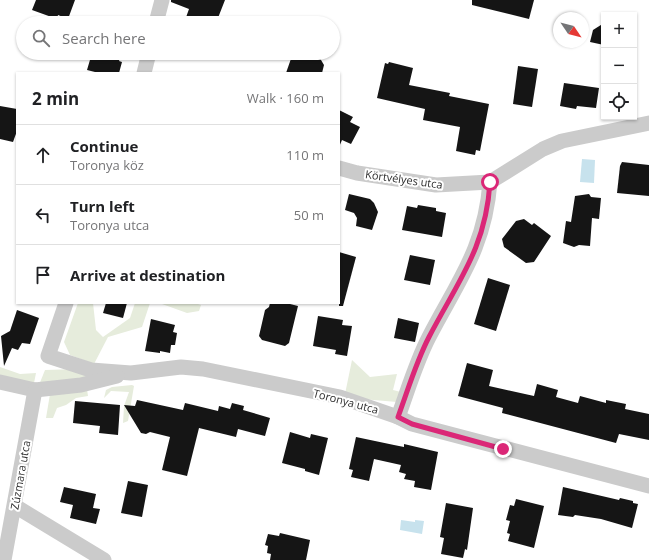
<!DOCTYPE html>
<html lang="en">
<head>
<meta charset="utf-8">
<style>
  :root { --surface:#fff; --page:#f6f6f6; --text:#202124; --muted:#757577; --line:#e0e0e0 }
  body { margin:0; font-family:"Open Sans",sans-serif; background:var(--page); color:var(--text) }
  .controls { position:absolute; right:12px; top:12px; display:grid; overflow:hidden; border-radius:0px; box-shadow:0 1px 3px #0004 }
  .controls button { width:36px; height:36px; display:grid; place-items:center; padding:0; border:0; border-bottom:1px solid var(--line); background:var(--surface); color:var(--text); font:20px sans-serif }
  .compass { position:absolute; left:553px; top:12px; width:36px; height:36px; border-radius:50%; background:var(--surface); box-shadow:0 1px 3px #0004; rotate:125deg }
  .stop { position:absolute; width:12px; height:12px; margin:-9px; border:3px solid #db2777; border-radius:50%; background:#fff }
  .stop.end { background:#db2777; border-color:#fff; box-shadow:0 1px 4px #0008 }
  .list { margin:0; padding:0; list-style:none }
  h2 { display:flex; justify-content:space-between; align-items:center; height:52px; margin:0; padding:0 16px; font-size:17px }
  h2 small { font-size:13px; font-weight:400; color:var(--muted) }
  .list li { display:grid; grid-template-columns:26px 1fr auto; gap:12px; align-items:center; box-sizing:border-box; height:60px; padding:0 16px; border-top:1px solid var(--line) }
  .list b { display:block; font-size:15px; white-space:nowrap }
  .list p { margin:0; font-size:13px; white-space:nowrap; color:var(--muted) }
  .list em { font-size:13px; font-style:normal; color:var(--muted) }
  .icon { flex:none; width:22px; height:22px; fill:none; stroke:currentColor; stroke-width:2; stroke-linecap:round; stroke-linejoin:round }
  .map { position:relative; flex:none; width:649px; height:560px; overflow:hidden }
  .search { position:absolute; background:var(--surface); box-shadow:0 1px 3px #0004; left:16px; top:16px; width:324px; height:44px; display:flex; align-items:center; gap:10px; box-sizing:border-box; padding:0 14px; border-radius:22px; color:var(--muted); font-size:15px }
  .panel { position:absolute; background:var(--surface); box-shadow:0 1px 3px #0004; left:16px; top:72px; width:324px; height:232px; border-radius:0px }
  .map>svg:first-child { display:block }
  .green { fill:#e6ecdc }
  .water { fill:#c7e2ed }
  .building { fill:#151515 }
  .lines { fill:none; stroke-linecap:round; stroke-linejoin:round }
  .minor { stroke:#cbcbcb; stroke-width:15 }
  .route { stroke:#db2777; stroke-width:5 }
  .labels { text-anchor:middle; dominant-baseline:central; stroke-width:4; stroke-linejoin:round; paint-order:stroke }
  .street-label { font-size:11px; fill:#2e2e2e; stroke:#fff }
</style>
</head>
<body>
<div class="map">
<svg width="649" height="560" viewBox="0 0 649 560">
  <rect width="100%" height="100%" fill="#fff"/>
  <g class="green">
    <path d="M 78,303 L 93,303 L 96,330 L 103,337 L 130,318 L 135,303 L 195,303 L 201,305 L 199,311 L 187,313 L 162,304 L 150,303 L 142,327 L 108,337 L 94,364 L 70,355 L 64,342 Z"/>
    <path d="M 352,360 L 370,377 L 397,374 L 393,390 L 401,392 L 397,402 L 362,399 L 345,394 Z"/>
    <path d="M 0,367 L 20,374 L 36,373 L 34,383 L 0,377 Z"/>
    <path d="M 77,369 L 97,376 L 39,385 L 45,370 Z"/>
    <path d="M 132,385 L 134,386 L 128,421 L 123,423 L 124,406 L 129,392 L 111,391 L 104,398 L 106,390 L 112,387 Z"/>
    <path d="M 87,389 L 88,396 L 76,398 L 66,405 L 57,408 L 53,418 L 46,418 L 50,394 Z"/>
  </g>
  <g class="water">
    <path d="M 582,159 L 595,160 L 594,183 L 580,182 Z"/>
    <path d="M 401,520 L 415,522 L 415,520 L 424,521 L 422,534 L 400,530 Z"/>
  </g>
  <g class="building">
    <path d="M 36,0 L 75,0 L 68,19 L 58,15 L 57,19 L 32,10 Z"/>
    <path d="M 171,0 L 225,0 L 216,23 L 184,23 L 189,9 L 171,2 Z"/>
    <path d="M 472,0 L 534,0 L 529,19 L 472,5 Z"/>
    <path d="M 604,23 L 604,45 L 590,42 L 593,30 Z"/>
    <path d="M 92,53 L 122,53 L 119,61 L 122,62 L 119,73 L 99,73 L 87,70 Z"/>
    <path d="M 293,53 L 310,53 L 318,55 L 324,65 L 322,73 L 286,73 Z"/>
    <path d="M 389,62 L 413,68 L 409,85 L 450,93 L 449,96 L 489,104 L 480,151 L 476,150 L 475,155 L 456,151 L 460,127 L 423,120 L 425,109 L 377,98 L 385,63 L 388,64 Z"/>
    <path d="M 518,66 L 538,69 L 532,107 L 513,104 Z"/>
    <path d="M 564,83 L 599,88 L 596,108 L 577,106 L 576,109 L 560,106 Z"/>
    <path d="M 0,106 L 17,109 L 17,131 L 13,142 L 0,139 Z"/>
    <path d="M 339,110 L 353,117 L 350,122 L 360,127 L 351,144 L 342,140 L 339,147 Z"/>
    <path d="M 622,162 L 649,165 L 649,196 L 617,193 L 620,166 Z"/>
    <path d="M 349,194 L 370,199 L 374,203 L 378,212 L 372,230 L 356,226 L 357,218 L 354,213 L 345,210 Z"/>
    <path d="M 589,194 L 591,197 L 601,198 L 599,219 L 592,218 L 590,246 L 579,245 L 574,247 L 563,243 L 566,221 L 571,222 L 575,196 Z"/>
    <path d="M 418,205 L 436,208 L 436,211 L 446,213 L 442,237 L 402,230 L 407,206 L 417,208 Z"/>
    <path d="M 524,219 L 532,225 L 534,223 L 551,236 L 534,262 L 526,263 L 504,247 L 502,239 L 516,221 Z"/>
    <path d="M 339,252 L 356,257 L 343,306 L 339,306 Z"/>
    <path d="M 410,255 L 435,260 L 430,285 L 404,280 Z"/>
    <path d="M 488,278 L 510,285 L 496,331 L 474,324 Z"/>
    <path d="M 106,303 L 127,303 L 123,318 L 103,313 Z"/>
    <path d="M 270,303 L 286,303 L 298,306 L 289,343 L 285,346 L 262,340 L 259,336 L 265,310 L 269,307 Z"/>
    <path d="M 17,310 L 39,318 L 30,344 L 22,343 L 18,350 L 12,348 L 4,366 L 1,336 L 10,331 Z"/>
    <path d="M 318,316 L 343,320 L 342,325 L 352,326 L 347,356 L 335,354 L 336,350 L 313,346 Z"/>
    <path d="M 398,318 L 419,323 L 415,342 L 394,338 Z"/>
    <path d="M 151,319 L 175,325 L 173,332 L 177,333 L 175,345 L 171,345 L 170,353 L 160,351 L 160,353 L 145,351 Z"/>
    <path d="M 467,363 L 493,370 L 489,386 L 534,396 L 537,384 L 558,390 L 556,397 L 578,403 L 580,396 L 606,403 L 606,400 L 626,404 L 625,409 L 649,414 L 649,440 L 619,434 L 616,443 L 502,413 L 503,408 L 458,396 Z"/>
    <path d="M 137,400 L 183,410 L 185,403 L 218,411 L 219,406 L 230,409 L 232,403 L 244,406 L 243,410 L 270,418 L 265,436 L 238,429 L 236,437 L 199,428 L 187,476 L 162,470 L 170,437 L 150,432 L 146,434 L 141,433 L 124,405 L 135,406 Z"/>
    <path d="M 75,401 L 120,405 L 118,435 L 99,433 L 100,426 L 73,423 Z"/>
    <path d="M 290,432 L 310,438 L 311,434 L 328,438 L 319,475 L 305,471 L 305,469 L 282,463 Z"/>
    <path d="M 356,437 L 394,445 L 404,447 L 404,444 L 438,452 L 431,490 L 414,487 L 415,481 L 404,479 L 406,474 L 399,472 L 401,465 L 374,459 L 369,481 L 351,477 L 353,470 L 349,469 Z"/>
    <path d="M 128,481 L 148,485 L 142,517 L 121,513 Z"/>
    <path d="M 64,487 L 96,494 L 93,508 L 100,509 L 96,524 L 70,518 L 73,505 L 60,502 Z"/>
    <path d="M 563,487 L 619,500 L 620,498 L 633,501 L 633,503 L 638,504 L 632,528 L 601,519 L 575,515 L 573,517 L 558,515 Z"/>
    <path d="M 516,499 L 544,506 L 534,548 L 508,541 L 510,534 L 507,533 L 510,521 L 506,520 L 510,505 L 514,506 Z"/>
    <path d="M 446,503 L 473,508 L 467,550 L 465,549 L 463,558 L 441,554 L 444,538 L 440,537 Z"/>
    <path d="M 280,533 L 310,540 L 306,560 L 270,560 L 271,554 L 267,553 L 268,546 L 265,545 L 268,534 L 279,536 Z"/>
  </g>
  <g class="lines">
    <g class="minor">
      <path d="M 156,23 L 162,0"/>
      <path d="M 144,73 L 149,53"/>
      <path d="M 339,168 L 357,173 L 436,185 L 490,182 L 543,149 L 562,141 L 649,123"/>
      <path d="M 66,303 L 48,356 L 91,370 L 131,373 L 181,367 L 203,369 L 340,397 L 398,417 L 412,424 L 649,486"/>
      <path d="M 0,382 L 35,390 L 81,385 L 117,376"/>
      <path d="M 398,417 C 408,390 416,362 429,337 C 458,281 485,248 490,182"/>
      <path d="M 15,506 L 104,560"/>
      <path d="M 4,560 L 35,390"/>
    </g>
  </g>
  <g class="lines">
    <path class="route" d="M 490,182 C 486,248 458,281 429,337 C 416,362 408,390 398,417 L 412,424 L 503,449"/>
  </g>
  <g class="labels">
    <g class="street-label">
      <text transform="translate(404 179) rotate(8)">Körtvélyes utca</text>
      <text transform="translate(346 401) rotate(15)">Toronya utca</text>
      <text transform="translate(20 475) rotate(-80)">Zúzmara utca</text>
    </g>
  </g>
</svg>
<div class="controls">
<button>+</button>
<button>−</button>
<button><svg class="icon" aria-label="locate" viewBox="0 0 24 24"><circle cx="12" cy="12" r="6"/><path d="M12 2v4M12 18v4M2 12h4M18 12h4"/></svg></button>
</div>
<svg class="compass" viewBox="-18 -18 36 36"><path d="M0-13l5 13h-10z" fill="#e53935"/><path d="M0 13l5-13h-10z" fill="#757577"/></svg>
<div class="stop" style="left:490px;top:182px"></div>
<div class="stop end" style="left:503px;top:449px"></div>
<div class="search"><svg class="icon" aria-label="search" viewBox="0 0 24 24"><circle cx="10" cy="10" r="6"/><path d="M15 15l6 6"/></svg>Search here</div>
<section class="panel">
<h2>2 min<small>Walk · 160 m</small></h2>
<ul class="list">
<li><svg class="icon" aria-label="ahead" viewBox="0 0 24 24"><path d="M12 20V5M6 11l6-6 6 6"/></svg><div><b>Continue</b><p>Toronya köz</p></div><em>110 m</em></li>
<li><svg class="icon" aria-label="left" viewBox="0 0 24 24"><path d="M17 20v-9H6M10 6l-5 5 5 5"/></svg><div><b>Turn left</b><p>Toronya utca</p></div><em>50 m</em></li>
<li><svg class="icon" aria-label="arrive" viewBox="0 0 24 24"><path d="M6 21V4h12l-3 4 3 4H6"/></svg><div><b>Arrive at destination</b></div></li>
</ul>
</section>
</div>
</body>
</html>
